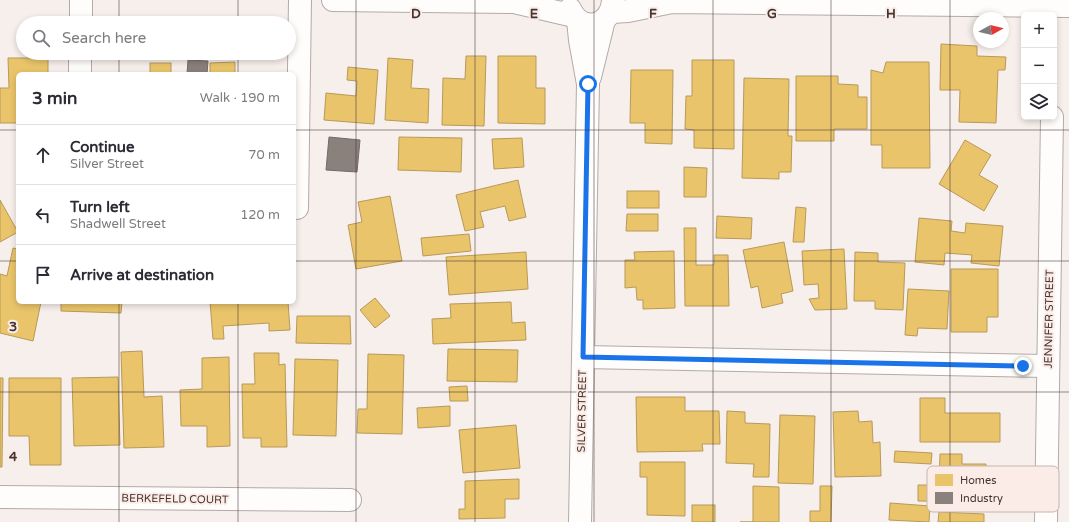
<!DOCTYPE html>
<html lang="en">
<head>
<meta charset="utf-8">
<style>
  :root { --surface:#fff; --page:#f7f7f7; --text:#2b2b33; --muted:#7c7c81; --line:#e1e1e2 }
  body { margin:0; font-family:"Varela Round",sans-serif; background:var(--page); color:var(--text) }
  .controls { position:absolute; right:12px; top:12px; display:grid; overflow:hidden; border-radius:6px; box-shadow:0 2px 6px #0003 }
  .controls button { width:36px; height:36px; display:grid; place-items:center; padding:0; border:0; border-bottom:1px solid var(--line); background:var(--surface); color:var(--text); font:20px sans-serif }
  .compass { position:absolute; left:973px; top:12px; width:36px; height:36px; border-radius:50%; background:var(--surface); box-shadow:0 2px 6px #0003; rotate:82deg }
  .stop { position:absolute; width:12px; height:12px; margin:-9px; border:3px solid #1a73e8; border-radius:50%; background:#fff }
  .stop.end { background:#1a73e8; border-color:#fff; box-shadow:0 1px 4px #0008 }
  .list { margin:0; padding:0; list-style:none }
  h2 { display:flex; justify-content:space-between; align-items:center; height:52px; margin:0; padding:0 16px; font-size:17px }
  h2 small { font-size:13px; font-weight:400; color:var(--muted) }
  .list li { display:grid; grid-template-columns:26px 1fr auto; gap:12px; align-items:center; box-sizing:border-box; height:60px; padding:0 16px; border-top:1px solid var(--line) }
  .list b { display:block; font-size:15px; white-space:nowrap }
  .list p { margin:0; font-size:13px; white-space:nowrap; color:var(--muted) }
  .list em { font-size:13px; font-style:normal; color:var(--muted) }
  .icon { flex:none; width:22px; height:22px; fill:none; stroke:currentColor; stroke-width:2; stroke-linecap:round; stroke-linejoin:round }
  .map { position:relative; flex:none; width:1069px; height:522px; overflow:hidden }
  .search { position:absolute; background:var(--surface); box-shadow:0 2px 6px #0003; left:16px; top:16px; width:280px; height:44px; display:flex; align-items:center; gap:10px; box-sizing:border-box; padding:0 14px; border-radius:22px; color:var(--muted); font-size:15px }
  .panel { position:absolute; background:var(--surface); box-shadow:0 2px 6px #0003; left:16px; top:72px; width:280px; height:232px; border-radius:6px }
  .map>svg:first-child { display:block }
  .homes { fill:#e9c46a; stroke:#b89959 }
  .industry { fill:#8a817c; stroke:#756a65 }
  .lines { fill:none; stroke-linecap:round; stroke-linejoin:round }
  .street-casing { stroke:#b4aaa7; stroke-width:24 }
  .street { stroke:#fefdfc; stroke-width:22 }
  .route { stroke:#1a73e8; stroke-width:5 }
  .grid { fill:none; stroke:#443530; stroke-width:1; stroke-opacity:0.55 }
  .labels { text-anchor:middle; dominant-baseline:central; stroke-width:4; stroke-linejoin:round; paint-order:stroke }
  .street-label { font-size:11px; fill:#443530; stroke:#fcece7 }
  .key { fill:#fcece7; stroke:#c5b5b0; stroke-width:1 }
  .key-label { font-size:11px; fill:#443530 }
  .grid-label { font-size:13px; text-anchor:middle; font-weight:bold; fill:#443530; stroke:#fcece7; stroke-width:4; stroke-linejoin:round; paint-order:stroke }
</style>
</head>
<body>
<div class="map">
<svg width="1069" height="522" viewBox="0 0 1069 522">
  <rect width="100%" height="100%" fill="#f7efec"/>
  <g class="homes">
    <path d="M 941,44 L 977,46 L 977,56 L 1006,57 L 1005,70 L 998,70 L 996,123 L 959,122 L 960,90 L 940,90 Z"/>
    <path d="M 466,56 L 486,56 L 484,126 L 442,125 L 443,78 L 465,79 Z"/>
    <path d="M 498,56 L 536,56 L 536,88 L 545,88 L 545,124 L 498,123 Z"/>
    <path d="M 8,58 L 48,58 L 48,74 L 18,74 L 18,123 L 0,123 L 0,88 L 9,88 Z"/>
    <path d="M 388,58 L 413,60 L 411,88 L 429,89 L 428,123 L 385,120 Z"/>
    <path d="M 692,60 L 734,60 L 734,149 L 694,148 L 694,130 L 685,129 L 686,96 L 692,96 Z"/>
    <path d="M 235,62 L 235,74 L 210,74 L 210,63 Z"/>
    <path d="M 886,62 L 929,62 L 930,168 L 882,168 L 882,145 L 871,145 L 871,70 L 883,73 Z"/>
    <rect x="150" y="63" width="21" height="11"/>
    <path d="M 348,67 L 378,70 L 374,124 L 324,120 L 326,93 L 356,96 L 357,81 L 347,80 Z"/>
    <path d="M 631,70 L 673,70 L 672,144 L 645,143 L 645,123 L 630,123 Z"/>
    <path d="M 796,76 L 838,76 L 838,84 L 858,85 L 858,97 L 867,97 L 867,129 L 834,129 L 834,141 L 796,141 Z"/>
    <path d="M 744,78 L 789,79 L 788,136 L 792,136 L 791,172 L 779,172 L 779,179 L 742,178 Z"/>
    <path d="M 399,137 L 462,138 L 461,172 L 398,170 Z"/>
    <path d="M 522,138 L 524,167 L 494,169 L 492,139 Z"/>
    <path d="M 965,140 L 991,155 L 979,175 L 998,186 L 984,211 L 939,184 Z"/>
    <path d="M 684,167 L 707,168 L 706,197 L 684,197 Z"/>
    <path d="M 518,180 L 526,217 L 509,221 L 505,206 L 480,212 L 484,227 L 465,231 L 456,195 Z"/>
    <rect x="627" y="191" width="32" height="17"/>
    <path d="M 390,196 L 402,261 L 356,269 L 348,225 L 362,222 L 358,202 Z"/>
    <path d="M 0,200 L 18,232 L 0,242 Z"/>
    <path d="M 796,207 L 806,208 L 804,242 L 793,242 Z"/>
    <path d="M 627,214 L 658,214 L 658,231 L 626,231 Z"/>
    <path d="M 717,216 L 752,218 L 751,239 L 716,238 Z"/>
    <path d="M 919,218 L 952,221 L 951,231 L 965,233 L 966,223 L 1003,226 L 999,266 L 971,263 L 972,255 L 945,253 L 944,265 L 915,262 Z"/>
    <path d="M 684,228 L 696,228 L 696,265 L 714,265 L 714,255 L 728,255 L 729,306 L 685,306 Z"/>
    <path d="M 469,234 L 471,251 L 423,256 L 421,238 Z"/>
    <path d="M 784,242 L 793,291 L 781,294 L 783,303 L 762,308 L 758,286 L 751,288 L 743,250 Z"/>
    <path d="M 13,248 L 18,249 L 18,302 L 41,302 L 33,341 L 0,333 L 0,274 L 7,276 Z"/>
    <path d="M 844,249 L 847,309 L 815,310 L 809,299 L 819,298 L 818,284 L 804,285 L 802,251 Z"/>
    <path d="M 674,251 L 675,308 L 643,309 L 643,300 L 637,300 L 636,287 L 625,288 L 625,260 L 635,260 L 634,252 Z"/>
    <path d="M 526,252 L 528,289 L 449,295 L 446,257 Z"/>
    <path d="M 855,252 L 878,253 L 878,262 L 905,263 L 903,310 L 875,309 L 875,301 L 854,301 Z"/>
    <path d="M 951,269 L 998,269 L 998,317 L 987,317 L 987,332 L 951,332 Z"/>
    <path d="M 908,289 L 949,291 L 947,329 L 918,328 L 917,336 L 905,335 Z"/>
    <path d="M 375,298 L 390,316 L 375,328 L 360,310 Z"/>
    <path d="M 61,302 L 122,302 L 121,313 L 61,311 Z"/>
    <path d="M 210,302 L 288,302 L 290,330 L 269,331 L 269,323 L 223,326 L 224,339 L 213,339 Z"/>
    <path d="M 511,302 L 512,323 L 525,322 L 526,340 L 433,344 L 432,319 L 451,318 L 450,304 Z"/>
    <path d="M 297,316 L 350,316 L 351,344 L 296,343 Z"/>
    <path d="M 448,349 L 518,350 L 517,382 L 447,381 Z"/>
    <path d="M 142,351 L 144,397 L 162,396 L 164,447 L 124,448 L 121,352 Z"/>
    <path d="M 254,353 L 279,353 L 279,365 L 285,364 L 287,447 L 261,447 L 261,438 L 243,438 L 242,384 L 255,384 Z"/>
    <path d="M 368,354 L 404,355 L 402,434 L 357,433 L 358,409 L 367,409 Z"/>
    <path d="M 229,357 L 230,446 L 207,447 L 207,426 L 181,426 L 180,390 L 202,389 L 202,358 Z"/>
    <path d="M 295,359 L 338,360 L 336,436 L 293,435 Z"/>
    <path d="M 118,377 L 120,445 L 74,446 L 72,378 Z"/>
    <path d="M 0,378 L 3,378 L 2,467 L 0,467 Z"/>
    <path d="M 9,378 L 61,378 L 61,465 L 30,465 L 29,436 L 9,436 Z"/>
    <path d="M 467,386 L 468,401 L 450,401 L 449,387 Z"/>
    <path d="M 636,397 L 685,397 L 685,411 L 719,411 L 720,444 L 702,444 L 703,451 L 637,452 Z"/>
    <path d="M 920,398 L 945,398 L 945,413 L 1000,413 L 1000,442 L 920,442 Z"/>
    <path d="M 450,406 L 450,426 L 418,428 L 417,408 Z"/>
    <path d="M 727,411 L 745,412 L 745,423 L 770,424 L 769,477 L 753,477 L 754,464 L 726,463 Z"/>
    <path d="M 858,411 L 859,422 L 872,421 L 873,443 L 880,442 L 881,476 L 835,477 L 833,412 Z"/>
    <path d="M 780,415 L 815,416 L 813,484 L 778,483 Z"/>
    <path d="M 516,425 L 520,468 L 463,473 L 459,430 Z"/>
    <path d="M 895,451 L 932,453 L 931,464 L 894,462 Z"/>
    <path d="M 940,454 L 962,454 L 962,464 L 986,464 L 985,484 L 997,484 L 996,502 L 918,501 L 918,485 L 939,485 Z"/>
    <path d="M 640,462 L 685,462 L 685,516 L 647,515 L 647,477 L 640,477 Z"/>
    <path d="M 519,479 L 519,499 L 505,499 L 505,518 L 459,519 L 459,509 L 465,509 L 465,481 Z"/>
    <path d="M 753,486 L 779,487 L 779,522 L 740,522 L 753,522 Z"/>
    <path d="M 820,486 L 832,486 L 831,522 L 810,522 L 810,511 L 820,511 Z"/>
    <path d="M 890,503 L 930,506 L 929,522 L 889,520 Z"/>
    <rect x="692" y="505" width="23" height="17"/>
    <path d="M 939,512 L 984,514 L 984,522 L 938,522 Z"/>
  </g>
  <g class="industry">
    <path d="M 188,60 L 208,61 L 207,74 L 187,74 Z"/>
    <path d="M 329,137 L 360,140 L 357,172 L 326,170 Z"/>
  </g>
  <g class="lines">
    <defs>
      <g id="street">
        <path d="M 333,0 L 514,2 L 574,16"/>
        <path d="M 570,9 C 581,34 612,27 613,0"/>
        <path d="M 611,12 L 628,11 L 672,2 L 1069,6"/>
        <path d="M 578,20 L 580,40 L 588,84 L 580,522"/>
        <path d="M 81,23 L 81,0"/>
        <path d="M 80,74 L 80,53"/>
        <path d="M 590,77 L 604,20"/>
        <path d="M 297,208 L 300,0"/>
        <path d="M 583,357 L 1048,366"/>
        <path d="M 0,497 L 350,500"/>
        <path d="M 1046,522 L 1052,117"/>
      </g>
    </defs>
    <use href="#street" class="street-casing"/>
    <use href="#street" class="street"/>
  </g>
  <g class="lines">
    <path class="route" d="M 588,84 L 583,357 L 1023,366"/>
  </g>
  <path class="grid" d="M 119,0 L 119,23M 238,0 L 238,23M 356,0 L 356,522M 475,0 L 475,522M 594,0 L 594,522M 713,0 L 713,522M 831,0 L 831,522M 950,0 L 950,522M 119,53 L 119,74M 238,53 L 238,74M 0,130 L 18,130M 294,130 L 1069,130M 0,261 L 18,261M 294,261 L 1069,261M 119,302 L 119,522M 238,302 L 238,522M 0,392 L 1069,392"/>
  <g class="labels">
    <g class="street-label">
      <text transform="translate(1049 319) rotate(-89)">JENNIFER STREET</text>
      <text transform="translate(582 411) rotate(-89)">SILVER STREET</text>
      <text transform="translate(175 499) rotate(1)">BERKEFELD COURT</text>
    </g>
  </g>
  <rect x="927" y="466" width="132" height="46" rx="6" class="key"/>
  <rect x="935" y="474" width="18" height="12" fill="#e9c46a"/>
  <rect x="935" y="492" width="18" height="12" fill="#8a817c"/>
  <g class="key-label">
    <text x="960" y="484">Homes</text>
    <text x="960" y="502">Industry</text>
  </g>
  <g class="grid-label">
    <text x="416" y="18">D</text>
    <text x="534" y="18">E</text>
    <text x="653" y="18">F</text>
    <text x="772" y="18">G</text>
    <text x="891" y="18">H</text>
    <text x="13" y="331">3</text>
    <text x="13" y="461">4</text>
  </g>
</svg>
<div class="controls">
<button>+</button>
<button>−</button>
<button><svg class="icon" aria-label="layers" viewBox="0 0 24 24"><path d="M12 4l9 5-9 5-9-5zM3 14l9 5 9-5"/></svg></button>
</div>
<svg class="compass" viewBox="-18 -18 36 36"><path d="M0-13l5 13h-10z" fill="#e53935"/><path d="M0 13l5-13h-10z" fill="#7c7c81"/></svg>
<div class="stop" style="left:588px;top:84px"></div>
<div class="stop end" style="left:1023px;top:366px"></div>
<div class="search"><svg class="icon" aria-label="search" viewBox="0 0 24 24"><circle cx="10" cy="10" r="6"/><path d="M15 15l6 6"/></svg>Search here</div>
<section class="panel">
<h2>3 min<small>Walk · 190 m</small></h2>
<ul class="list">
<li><svg class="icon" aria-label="ahead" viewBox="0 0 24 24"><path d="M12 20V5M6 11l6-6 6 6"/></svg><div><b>Continue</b><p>Silver Street</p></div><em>70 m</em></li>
<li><svg class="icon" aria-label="left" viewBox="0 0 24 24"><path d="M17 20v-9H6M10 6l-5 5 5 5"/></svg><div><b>Turn left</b><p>Shadwell Street</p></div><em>120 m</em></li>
<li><svg class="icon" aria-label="arrive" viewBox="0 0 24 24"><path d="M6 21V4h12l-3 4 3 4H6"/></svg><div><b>Arrive at destination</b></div></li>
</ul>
</section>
</div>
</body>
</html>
